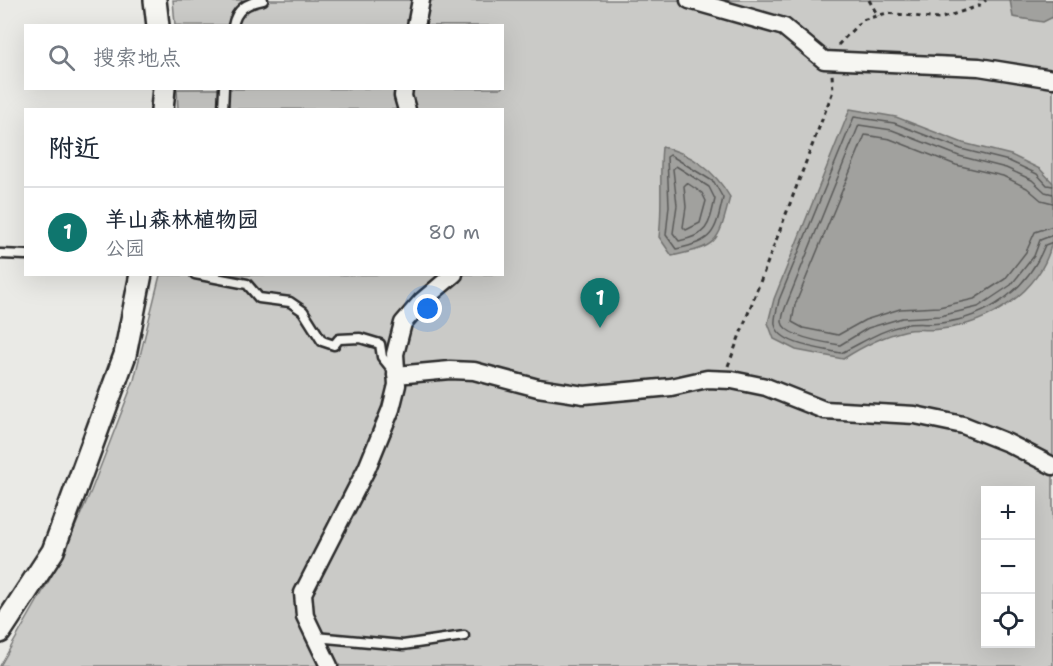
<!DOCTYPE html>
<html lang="zh">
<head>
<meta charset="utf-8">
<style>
  :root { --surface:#fff; --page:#f6f6f7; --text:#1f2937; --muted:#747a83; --line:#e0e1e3; --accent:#0f766e }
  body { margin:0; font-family:"Shantell Sans","LXGW WenKai TC",sans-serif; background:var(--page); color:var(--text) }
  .controls { position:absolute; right:18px; bottom:18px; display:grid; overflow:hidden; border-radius:0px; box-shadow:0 6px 24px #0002 }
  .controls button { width:54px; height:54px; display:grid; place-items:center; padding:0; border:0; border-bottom:2px solid var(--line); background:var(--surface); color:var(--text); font:30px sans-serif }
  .you { position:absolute; left:428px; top:309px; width:21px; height:21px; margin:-15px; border:4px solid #fff; border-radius:50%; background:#1a73e8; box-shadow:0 0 0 9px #1a73e833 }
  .badge { display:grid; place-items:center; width:39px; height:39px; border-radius:50%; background:var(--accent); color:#fff; font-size:20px; font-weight:700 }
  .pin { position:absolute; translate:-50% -50px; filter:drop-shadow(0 2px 3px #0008) }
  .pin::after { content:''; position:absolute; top:32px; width:21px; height:18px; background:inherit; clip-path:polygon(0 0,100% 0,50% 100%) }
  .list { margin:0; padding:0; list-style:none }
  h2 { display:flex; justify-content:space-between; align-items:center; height:78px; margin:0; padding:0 24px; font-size:26px }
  h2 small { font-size:20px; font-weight:400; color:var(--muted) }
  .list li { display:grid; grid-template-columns:39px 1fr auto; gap:18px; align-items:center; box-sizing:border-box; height:90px; padding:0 24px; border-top:2px solid var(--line) }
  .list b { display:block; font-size:22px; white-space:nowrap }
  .list p { margin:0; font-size:20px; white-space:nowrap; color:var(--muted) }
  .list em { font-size:20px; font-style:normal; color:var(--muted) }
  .icon { flex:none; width:33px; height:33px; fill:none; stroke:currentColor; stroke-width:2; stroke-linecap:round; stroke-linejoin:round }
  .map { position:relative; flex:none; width:1053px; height:666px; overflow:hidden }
  .search { position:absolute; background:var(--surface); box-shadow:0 6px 24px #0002; left:24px; top:24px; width:480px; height:66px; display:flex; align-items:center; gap:15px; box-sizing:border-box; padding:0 21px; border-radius:0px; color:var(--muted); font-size:22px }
  .panel { position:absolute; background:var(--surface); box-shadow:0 6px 24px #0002; left:24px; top:108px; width:480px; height:168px; border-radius:0px }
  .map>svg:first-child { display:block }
  .green { fill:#cacac7; stroke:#7a7a79; stroke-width:1.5; fill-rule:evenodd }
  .water { fill:#a1a19e; stroke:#727270; stroke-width:1.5 }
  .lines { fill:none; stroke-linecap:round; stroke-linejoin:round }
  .shore { stroke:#5a5a59; stroke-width:1.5 }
  .service-casing { stroke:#2b2b2b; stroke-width:13 }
  .minor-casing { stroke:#2b2b2b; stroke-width:21 }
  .tertiary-casing { stroke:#2b2b2b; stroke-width:26 }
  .path { stroke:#2b2b2b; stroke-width:3; stroke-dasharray:4.5 4.5; stroke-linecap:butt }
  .service { stroke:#f6f6f2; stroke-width:8 }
  .minor { stroke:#f6f6f2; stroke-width:16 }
  .tertiary { stroke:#f6f6f2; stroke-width:21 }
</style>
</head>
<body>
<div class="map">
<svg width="1053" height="666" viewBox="0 0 1053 666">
  <rect width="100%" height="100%" fill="#eaeae6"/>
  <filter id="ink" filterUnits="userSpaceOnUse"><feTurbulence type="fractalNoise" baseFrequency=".0167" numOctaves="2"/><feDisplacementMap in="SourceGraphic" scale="12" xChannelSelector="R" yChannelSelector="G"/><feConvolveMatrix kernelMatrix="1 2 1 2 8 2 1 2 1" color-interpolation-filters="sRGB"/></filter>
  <g filter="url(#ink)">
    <path class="green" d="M 173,0 L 1053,0 L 1053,666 L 0,666 L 58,565 L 91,491 L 134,380 L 160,275 L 502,274 L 502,110 L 178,109 L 177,89 L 502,88 L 502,26 L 175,25 ZM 986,490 L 1030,490 L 1030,644 L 986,644 Z"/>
    <g class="water">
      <path d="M 1010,0 L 1053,0 L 1053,17 L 1043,22 L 1013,17 Z"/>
      <path d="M 850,109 L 896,117 L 963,143 L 1011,155 L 1040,169 L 1053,183 C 1053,201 1053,224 1052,242 C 1041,292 989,324 941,329 C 929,331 916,328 904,331 C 882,336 862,347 843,359 L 796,350 L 774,339 L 768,323 L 774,299 Z"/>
      <path d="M 662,147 C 691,153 715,171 730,197 C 718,243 719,246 672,256 L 659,237 C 663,206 659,178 662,147 Z"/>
    </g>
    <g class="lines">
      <g class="shore">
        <path d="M 670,155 L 714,182 L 723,198 C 715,234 713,241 676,249 L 666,235 L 669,206 L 667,157 Z"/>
        <path d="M 676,166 L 709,187 L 715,199 C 709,226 708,235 679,241 L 673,233 L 677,205 L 673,169 Z"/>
        <path d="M 687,183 L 702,193 L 706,201 L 700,223 L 686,230 L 683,227 L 686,207 L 684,186 Z"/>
        <path d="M 1053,186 L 1047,185 L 1037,174 L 1009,161 L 961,149 L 894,123 L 854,117 L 779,300 C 778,307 774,317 775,324 C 778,345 823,349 841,353 C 862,343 880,330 904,325 C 916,322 929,325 941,323 C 989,317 1027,290 1045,245 L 1053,242"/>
        <path d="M 1053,194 L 1045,192 L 1032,180 L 1006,168 L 959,156 L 892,130 L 859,125 L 787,303 C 785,308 782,316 782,322 C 784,337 827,343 840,345 L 868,328 L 902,318 L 940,316 L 978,307 L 1011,285 L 1034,256 L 1040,240 L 1053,235"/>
        <path d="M 1053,203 L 1041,200 L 1027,188 L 1003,176 L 956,165 L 890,139 L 865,135 L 795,305 L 792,322 L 803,328 L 838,335 L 865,320 L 900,309 L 939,307 L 974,299 L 1005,279 L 1026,252 L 1035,232 L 1053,226"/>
      </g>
      <defs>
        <g id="service">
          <path d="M 233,26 C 236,9 247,3 263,0"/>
          <path d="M 223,110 L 224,88"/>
          <path d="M 0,254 L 26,255"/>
          <path d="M 195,274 L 247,284 L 259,298 L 290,302 L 303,311 L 322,341 L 334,345 L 339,339 L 360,338 L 380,344 L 382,357 L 395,373"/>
          <path d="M 315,637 L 403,645 L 464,636"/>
        </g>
        <g id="minor">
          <path d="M 689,0 L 784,27 L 824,60 L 979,67 L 1053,79"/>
          <path d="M 416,26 L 421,0"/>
          <path d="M 404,88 L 403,96 L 407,110"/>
          <path d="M 396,375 L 450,370 L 474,371 L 538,388 L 584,395 L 671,387 L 707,379 L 732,380 L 766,387 L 824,410 L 915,415 L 963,425 L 1008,443 L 1053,466"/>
          <path d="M 329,666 L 305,616 L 303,593 L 367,468 L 391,409 L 397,385 L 395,354 L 403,323 L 422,301 L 454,274"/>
        </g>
        <g id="tertiary">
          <path d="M 155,0 L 158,26"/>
          <path d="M 162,110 L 164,88"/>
          <path d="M 0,632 L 53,551 L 125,355 L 141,274"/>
        </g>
      </defs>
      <use href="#service" class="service-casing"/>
      <use href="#minor" class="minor-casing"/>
      <use href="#tertiary" class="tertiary-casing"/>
      <g class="path">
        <path d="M 869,0 L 878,16"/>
        <path d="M 838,45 L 862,20 L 887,13 L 939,19 L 979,6 L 986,0"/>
        <path d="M 728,366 L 833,91 L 832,74"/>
      </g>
      <use href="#service" class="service"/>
      <use href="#minor" class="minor"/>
      <use href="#tertiary" class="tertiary"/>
    </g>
  </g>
</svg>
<div class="controls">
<button>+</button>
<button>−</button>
<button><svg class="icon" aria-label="locate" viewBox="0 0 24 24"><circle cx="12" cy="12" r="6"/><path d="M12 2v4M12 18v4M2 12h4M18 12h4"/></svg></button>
</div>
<div class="you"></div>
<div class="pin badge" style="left:600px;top:328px">1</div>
<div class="search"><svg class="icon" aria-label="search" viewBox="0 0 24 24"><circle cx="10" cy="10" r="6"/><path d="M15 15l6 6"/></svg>搜索地点</div>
<section class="panel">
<h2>附近<small></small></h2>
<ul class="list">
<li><span class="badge">1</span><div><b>羊山森林植物园</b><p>公园</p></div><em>80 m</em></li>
</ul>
</section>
</div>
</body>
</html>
